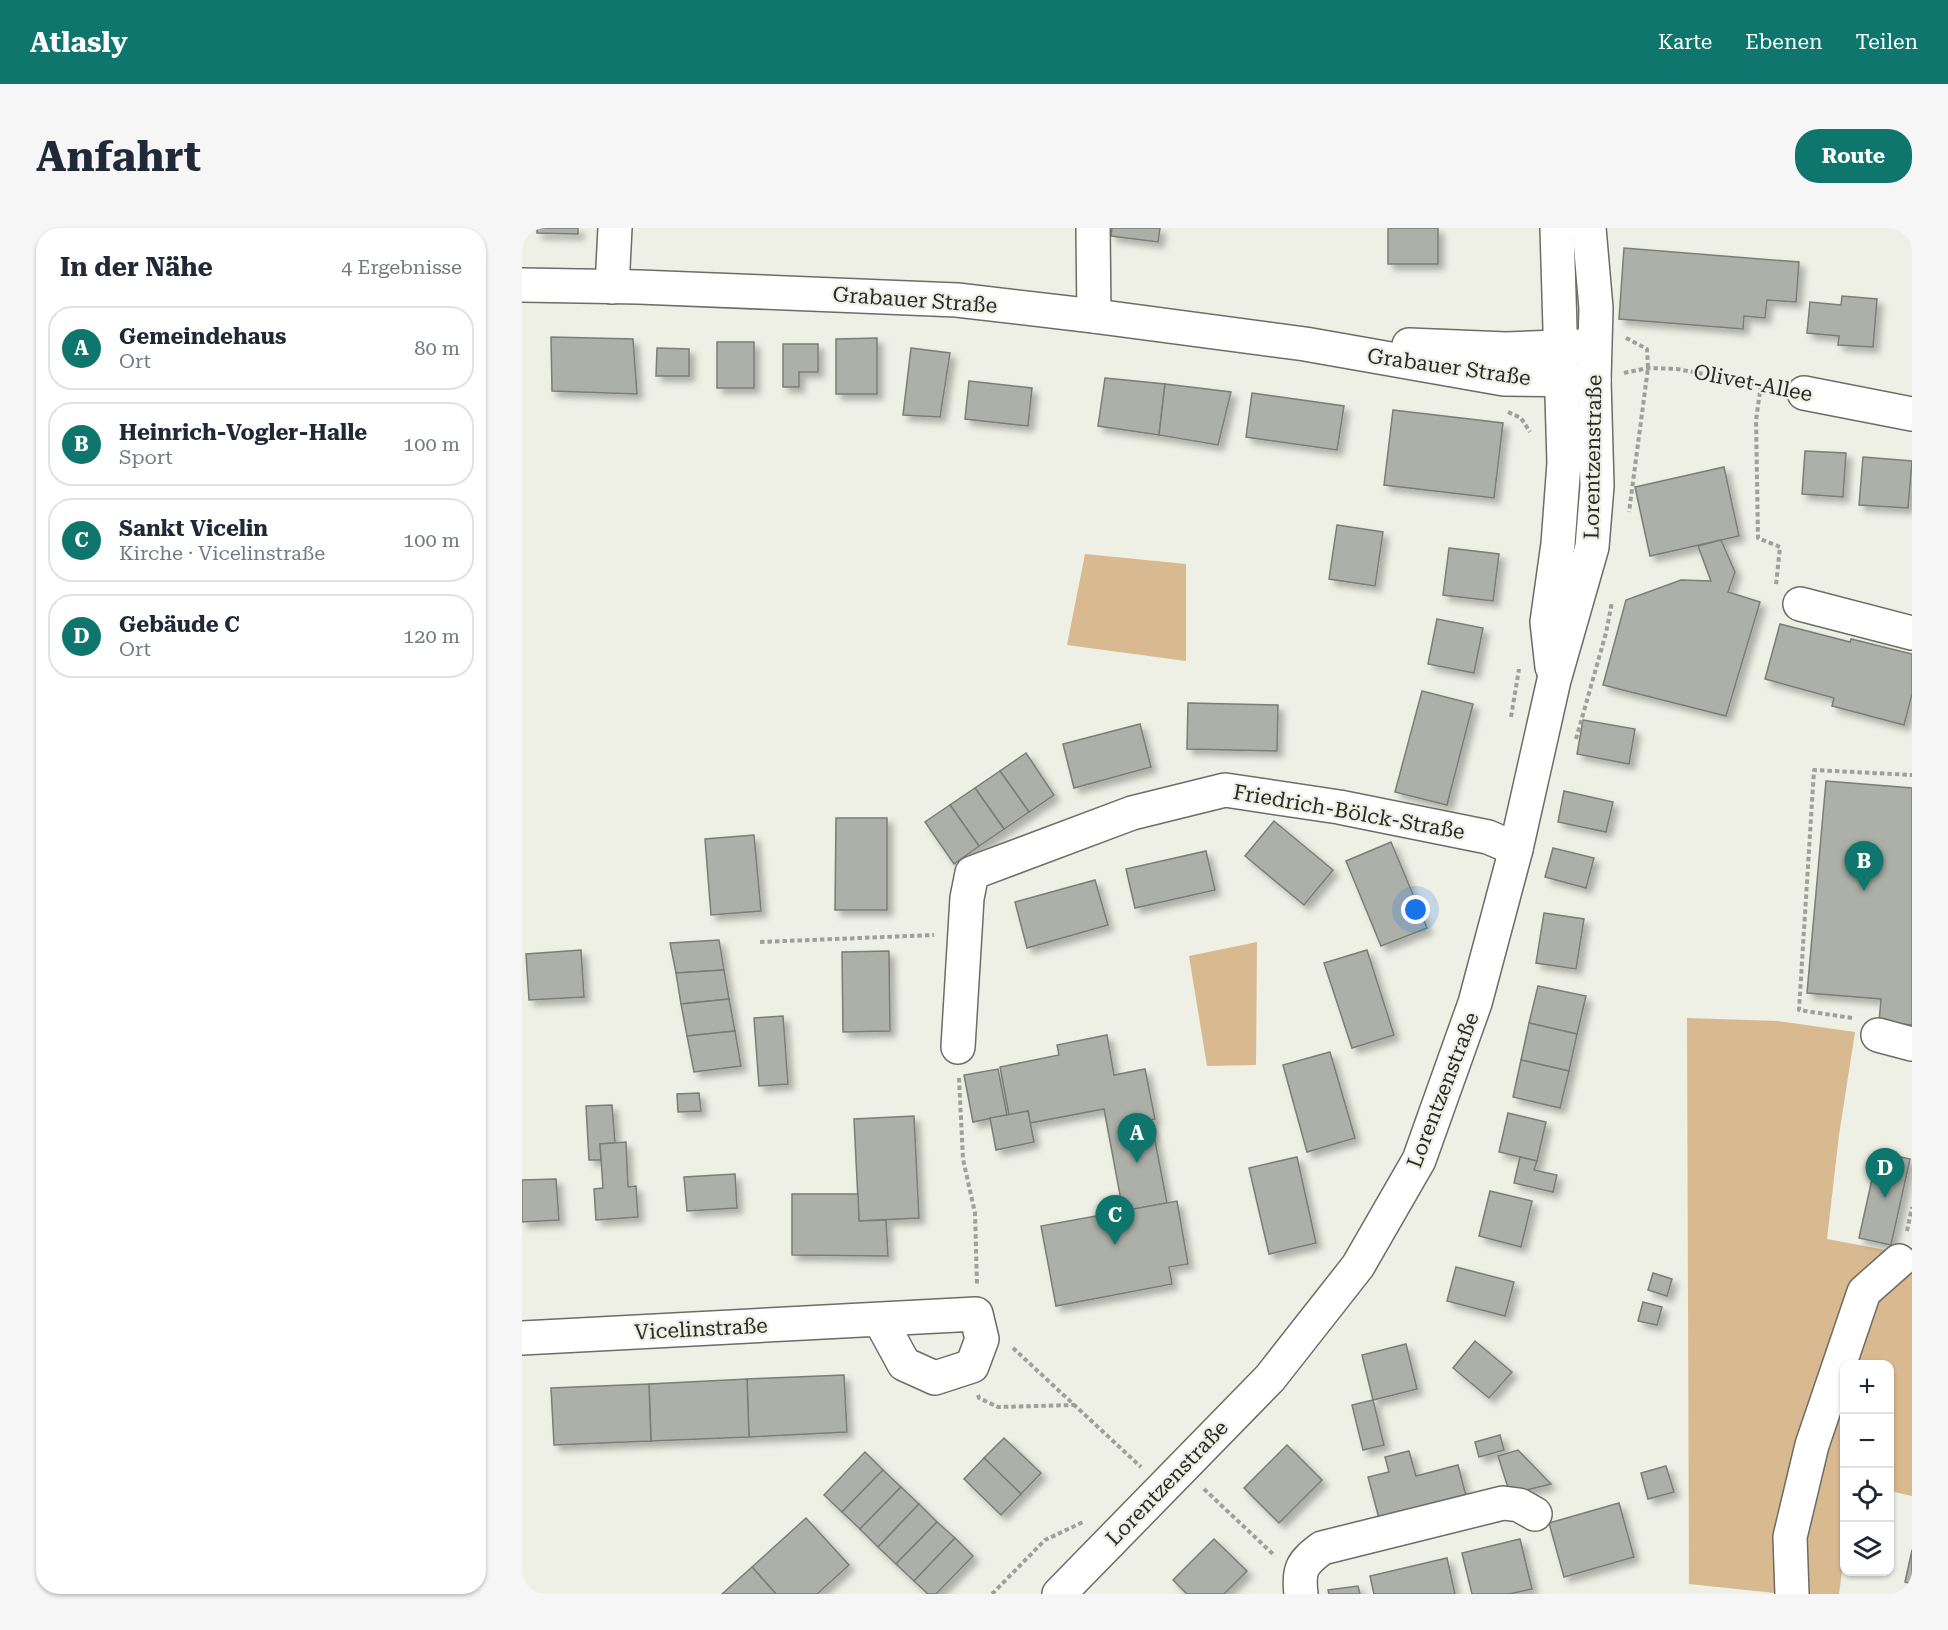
<!DOCTYPE html>
<html lang="de">
<head>
<meta charset="utf-8">
<style>
  :root { --surface:#fff; --page:#f6f6f7; --text:#1f2937; --muted:#747a83; --line:#e0e1e3; --accent:#0f766e }
  body { margin:0; font-family:"Roboto Serif",serif; background:var(--page); color:var(--text) }
  .controls { position:absolute; right:18px; bottom:18px; display:grid; overflow:hidden; border-radius:12px; box-shadow:0 2px 4px #0004 }
  .controls button { width:54px; height:54px; display:grid; place-items:center; padding:0; border:0; border-bottom:2px solid var(--line); background:var(--surface); color:var(--text); font:30px sans-serif }
  .you { position:absolute; left:894px; top:682px; width:21px; height:21px; margin:-15px; border:4px solid #fff; border-radius:50%; background:#1a73e8; box-shadow:0 0 0 9px #1a73e833 }
  .badge { display:grid; place-items:center; width:39px; height:39px; border-radius:50%; background:var(--accent); color:#fff; font-size:20px; font-weight:700 }
  .pin { position:absolute; translate:-50% -50px; filter:drop-shadow(0 2px 3px #0008) }
  .pin::after { content:''; position:absolute; top:32px; width:21px; height:18px; background:inherit; clip-path:polygon(0 0,100% 0,50% 100%) }
  .list { margin:0; padding:0; list-style:none }
  h2 { display:flex; justify-content:space-between; align-items:center; height:78px; margin:0; padding:0 24px; font-size:26px }
  h2 small { font-size:20px; font-weight:400; color:var(--muted) }
  .list li { display:grid; grid-template-columns:39px 1fr auto; gap:18px; align-items:center; box-sizing:border-box; height:84px; margin:0 12px 12px; padding:0 12px; border:2px solid var(--line); border-radius:24px }
  .list b { display:block; font-size:22px; white-space:nowrap }
  .list p { margin:0; font-size:20px; white-space:nowrap; color:var(--muted) }
  .list em { font-size:20px; font-style:normal; color:var(--muted) }
  .icon { flex:none; width:33px; height:33px; fill:none; stroke:currentColor; stroke-width:2; stroke-linecap:round; stroke-linejoin:round }
  .map { position:relative; flex:none; width:1390px; height:1366px; overflow:hidden; border-radius:24px }
  header { display:flex; align-items:center; gap:36px; box-sizing:border-box; height:84px; padding:0 30px; background:var(--accent); color:#fff }
  header strong { font-size:28px }
  nav { display:flex; gap:33px; margin-inline-start:auto; font-size:21px }
  .intro { display:flex; align-items:center; justify-content:space-between; box-sizing:border-box; height:144px; padding:0 36px }
  h1 { margin:0; font-size:42px }
  .button { padding:15px 27px; border-radius:24px; background:var(--accent); color:#fff; font-size:21px; font-weight:700 }
  main { display:flex; gap:36px; padding:0 36px }
  aside { flex:1; background:var(--surface); border-radius:24px; box-shadow:0 2px 4px #0004 }
  .map>svg:first-child { display:block }
  .green { fill:#d9b990 }
  .building { fill:#acb0a8; stroke:#7a7e76; stroke-width:1.5; filter:url(#shadow) }
  .lines { fill:none; stroke-linecap:round; stroke-linejoin:round }
  .minor-casing { stroke:#6c6d64; stroke-width:36 }
  .major-casing { stroke:#6c6d64; stroke-width:36 }
  .path { stroke:#9fa099; stroke-width:4; stroke-dasharray:4.5 3; stroke-linecap:butt }
  .minor { stroke:#fff; stroke-width:33 }
  .major { stroke:#fff; stroke-width:33 }
  .labels { text-anchor:middle; dominant-baseline:central; stroke-width:4.5; stroke-linejoin:round; paint-order:stroke }
  .street-label { font-size:21px; fill:#292a26; stroke:#eeefe5 }
</style>
</head>
<body>
<header>
<strong>Atlasly</strong>
<nav><a>Karte</a><a>Ebenen</a><a>Teilen</a></nav>
</header>
<div class="intro"><h1>Anfahrt</h1><a class="button">Route</a></div>
<main>
<aside>
<h2>In der Nähe<small>4 Ergebnisse</small></h2>
<ul class="list">
<li><span class="badge">A</span><div><b>Gemeindehaus</b><p>Ort</p></div><em>80 m</em></li>
<li><span class="badge">B</span><div><b>Heinrich-Vogler-Halle</b><p>Sport</p></div><em>100 m</em></li>
<li><span class="badge">C</span><div><b>Sankt Vicelin</b><p>Kirche · Vicelinstraße</p></div><em>100 m</em></li>
<li><span class="badge">D</span><div><b>Gebäude C</b><p>Ort</p></div><em>120 m</em></li>
</ul>
</aside>
<div class="map">
<svg width="1390" height="1366" viewBox="0 0 1390 1366">
  <defs>
    <filter id="shadow"><feDropShadow dx="5.5" dy="5.5" stdDeviation="3" flood-color="#0004"/></filter>
  </defs>
  <rect width="100%" height="100%" fill="#eeefe5"/>
  <g class="green">
    <path d="M 563,326 L 664,336 L 664,433 L 545,417 Z"/>
    <path d="M 735,714 L 734,837 L 685,838 L 667,728 Z"/>
    <path d="M 1165,790 L 1256,793 L 1333,804 L 1317,907 L 1305,1011 L 1390,1027 L 1390,1268 L 1368,1263 L 1368,1136 L 1322,1136 L 1322,1328 L 1317,1366 L 1264,1366 L 1167,1356 Z"/>
  </g>
  <g class="building">
    <path d="M 15,0 L 56,0 L 56,6 L 15,5 Z"/>
    <path d="M 590,0 L 638,0 L 636,14 L 589,8 Z"/>
    <rect x="866" y="0" width="50" height="36"/>
    <path d="M 1102,20 L 1277,34 L 1274,74 L 1245,72 L 1243,90 L 1222,88 L 1221,101 L 1097,91 Z"/>
    <path d="M 1320,68 L 1355,71 L 1351,119 L 1316,117 L 1317,108 L 1285,105 L 1288,74 L 1319,77 Z"/>
    <path d="M 29,109 L 111,111 L 115,166 L 30,163 Z"/>
    <path d="M 355,110 L 355,166 L 314,166 L 314,111 Z"/>
    <rect x="195" y="114" width="37" height="46"/>
    <path d="M 261,116 L 296,116 L 296,144 L 277,144 L 277,159 L 261,159 Z"/>
    <path d="M 135,120 L 167,121 L 167,148 L 134,148 Z"/>
    <path d="M 389,120 L 428,125 L 418,189 L 381,187 Z"/>
    <path d="M 583,150 L 643,156 L 637,207 L 576,198 Z"/>
    <path d="M 447,153 L 510,160 L 506,198 L 443,191 Z"/>
    <path d="M 643,156 L 709,164 L 696,217 L 637,207 Z"/>
    <path d="M 730,165 L 822,178 L 815,222 L 724,209 Z"/>
    <path d="M 871,182 L 981,195 L 972,270 L 862,257 Z"/>
    <path d="M 1283,223 L 1324,225 L 1321,269 L 1280,266 Z"/>
    <path d="M 1341,229 L 1390,233 L 1386,280 L 1337,277 Z"/>
    <path d="M 1202,239 L 1217,308 L 1128,328 L 1113,259 Z"/>
    <path d="M 815,297 L 861,304 L 853,358 L 807,351 Z"/>
    <path d="M 1199,312 L 1213,344 L 1206,364 L 1238,374 L 1204,488 L 1081,457 L 1104,372 L 1159,352 L 1189,353 L 1176,318 Z"/>
    <path d="M 927,320 L 977,326 L 971,373 L 921,367 Z"/>
    <path d="M 915,391 L 961,400 L 952,445 L 906,436 Z"/>
    <path d="M 1258,396 L 1328,414 L 1329,411 L 1390,426 L 1390,466 L 1382,497 L 1310,478 L 1312,470 L 1243,451 Z"/>
    <path d="M 900,463 L 951,476 L 925,577 L 873,564 Z"/>
    <path d="M 666,475 L 756,477 L 755,523 L 665,521 Z"/>
    <path d="M 1061,492 L 1113,501 L 1107,536 L 1055,526 Z"/>
    <path d="M 618,496 L 629,539 L 552,560 L 541,516 Z"/>
    <path d="M 504,525 L 532,567 L 507,584 L 478,543 Z"/>
    <path d="M 478,543 L 507,584 L 482,601 L 453,560 Z"/>
    <path d="M 1304,553 L 1390,560 L 1390,797 L 1357,794 L 1359,771 L 1285,765 Z"/>
    <path d="M 453,560 L 482,601 L 457,618 L 428,577 Z"/>
    <path d="M 1042,563 L 1091,574 L 1084,604 L 1036,594 Z"/>
    <path d="M 428,577 L 457,618 L 432,636 L 403,594 Z"/>
    <path d="M 314,590 L 365,590 L 365,682 L 313,682 Z"/>
    <path d="M 752,593 L 811,642 L 782,677 L 723,628 Z"/>
    <path d="M 232,607 L 239,683 L 189,687 L 183,611 Z"/>
    <path d="M 869,614 L 905,700 L 859,718 L 824,633 Z"/>
    <path d="M 1031,620 L 1072,630 L 1064,660 L 1023,649 Z"/>
    <path d="M 684,623 L 693,662 L 613,680 L 604,641 Z"/>
    <path d="M 573,652 L 586,697 L 505,720 L 493,674 Z"/>
    <path d="M 1022,685 L 1062,691 L 1054,741 L 1014,735 Z"/>
    <path d="M 197,712 L 202,742 L 154,745 L 148,715 Z"/>
    <path d="M 59,722 L 62,769 L 7,772 L 4,726 Z"/>
    <path d="M 845,722 L 872,807 L 830,820 L 802,735 Z"/>
    <path d="M 367,723 L 368,803 L 321,804 L 320,724 Z"/>
    <path d="M 202,742 L 207,771 L 159,776 L 154,745 Z"/>
    <path d="M 1016,758 L 1064,768 L 1055,806 L 1007,795 Z"/>
    <path d="M 207,771 L 213,803 L 165,808 L 159,776 Z"/>
    <path d="M 261,788 L 266,856 L 237,858 L 232,790 Z"/>
    <path d="M 1007,795 L 1055,806 L 1047,843 L 999,832 Z"/>
    <path d="M 213,803 L 219,838 L 172,844 L 165,808 Z"/>
    <path d="M 585,807 L 592,847 L 623,841 L 633,891 L 629,892 L 645,975 L 601,983 L 582,881 L 508,895 L 506,883 L 487,887 L 478,839 L 537,827 L 535,817 Z"/>
    <path d="M 808,824 L 833,910 L 785,924 L 761,837 Z"/>
    <path d="M 999,832 L 1047,843 L 1038,880 L 991,869 Z"/>
    <path d="M 476,841 L 485,887 L 451,894 L 442,847 Z"/>
    <path d="M 177,865 L 179,883 L 156,884 L 155,866 Z"/>
    <path d="M 90,877 L 93,915 L 78,916 L 79,932 L 67,932 L 64,878 Z"/>
    <path d="M 506,883 L 512,914 L 474,922 L 468,890 Z"/>
    <path d="M 986,885 L 1024,894 L 1015,933 L 977,924 Z"/>
    <path d="M 392,888 L 397,990 L 337,993 L 332,891 Z"/>
    <path d="M 104,914 L 106,959 L 114,958 L 116,989 L 74,992 L 72,961 L 81,960 L 78,916 Z"/>
    <path d="M 1356,924 L 1388,931 L 1369,1017 L 1337,1010 Z"/>
    <path d="M 775,929 L 794,1015 L 747,1026 L 727,940 Z"/>
    <path d="M 998,929 L 1015,933 L 1012,942 L 1035,947 L 1031,964 L 992,955 Z"/>
    <path d="M 213,946 L 215,980 L 165,983 L 162,949 Z"/>
    <path d="M 34,951 L 37,992 L 0,994 L 0,952 Z"/>
    <path d="M 968,963 L 1010,973 L 999,1019 L 957,1008 Z"/>
    <path d="M 270,966 L 336,966 L 337,993 L 364,992 L 366,1028 L 270,1027 Z"/>
    <path d="M 655,973 L 666,1036 L 647,1039 L 650,1056 L 534,1078 L 519,998 Z"/>
    <path d="M 934,1039 L 992,1054 L 983,1088 L 925,1073 Z"/>
    <path d="M 1131,1045 L 1150,1051 L 1145,1068 L 1126,1062 Z"/>
    <path d="M 1121,1074 L 1140,1079 L 1135,1097 L 1116,1093 Z"/>
    <path d="M 953,1113 L 990,1144 L 967,1170 L 931,1140 Z"/>
    <path d="M 884,1116 L 895,1161 L 851,1172 L 840,1127 Z"/>
    <path d="M 322,1147 L 325,1204 L 227,1209 L 225,1151 Z"/>
    <path d="M 225,1151 L 227,1209 L 129,1213 L 127,1156 Z"/>
    <path d="M 127,1156 L 129,1213 L 32,1217 L 29,1160 Z"/>
    <path d="M 851,1172 L 862,1217 L 841,1222 L 830,1177 Z"/>
    <path d="M 978,1207 L 982,1222 L 957,1229 L 953,1214 Z"/>
    <path d="M 482,1210 L 519,1245 L 499,1266 L 462,1230 Z"/>
    <path d="M 765,1217 L 800,1252 L 757,1295 L 722,1260 Z"/>
    <path d="M 996,1222 L 1029,1256 L 988,1266 L 976,1228 Z"/>
    <path d="M 887,1223 L 894,1248 L 936,1237 L 944,1268 L 859,1298 L 846,1249 L 867,1244 L 863,1229 Z"/>
    <path d="M 343,1224 L 361,1242 L 320,1284 L 302,1267 Z"/>
    <path d="M 462,1230 L 499,1266 L 479,1287 L 442,1251 Z"/>
    <path d="M 1144,1238 L 1152,1264 L 1126,1271 L 1119,1245 Z"/>
    <path d="M 361,1242 L 379,1259 L 338,1301 L 320,1284 Z"/>
    <path d="M 379,1259 L 397,1276 L 356,1319 L 338,1301 Z"/>
    <path d="M 1097,1275 L 1112,1329 L 1042,1349 L 1027,1295 Z"/>
    <path d="M 397,1276 L 415,1294 L 374,1336 L 356,1319 Z"/>
    <path d="M 284,1290 L 327,1337 L 295,1366 L 254,1366 L 230,1339 Z"/>
    <path d="M 415,1294 L 433,1310 L 392,1353 L 374,1336 Z"/>
    <path d="M 433,1310 L 451,1328 L 414,1366 L 406,1366 L 392,1353 Z"/>
    <path d="M 692,1311 L 725,1343 L 702,1366 L 665,1366 L 651,1352 Z"/>
    <path d="M 998,1311 L 1010,1361 L 987,1366 L 950,1366 L 940,1325 Z"/>
    <path d="M 1390,1322 L 1390,1356 L 1383,1354 Z"/>
    <path d="M 925,1330 L 933,1366 L 852,1366 L 848,1348 Z"/>
    <path d="M 230,1339 L 254,1366 L 200,1366 Z"/>
    <path d="M 836,1358 L 838,1366 L 807,1366 L 806,1362 Z"/>
  </g>
  <g class="lines">
    <defs>
      <g id="minor">
        <path d="M 571,0 L 572,88"/>
        <path d="M 90,59 L 93,0"/>
        <path d="M 1282,165 L 1390,186"/>
        <path d="M 1278,376 L 1390,405"/>
        <path d="M 1356,807 L 1390,816"/>
        <path d="M 436,819 L 445,670 L 450,645 L 610,585 L 703,562 L 817,579 L 966,609 L 994,621"/>
        <path d="M 0,1110 L 454,1086 L 460,1111 L 450,1138 L 413,1150 L 382,1136 L 358,1092"/>
        <path d="M 779,1366 C 776,1341 780,1335 800,1320 L 981,1275 L 997,1277 L 1013,1286"/>
        <path d="M 1270,1366 L 1268,1309 L 1290,1217 L 1342,1064 L 1377,1033"/>
      </g>
      <g id="major">
        <path d="M 0,57 L 117,59 L 435,72 L 572,88 L 783,116 L 982,151 L 1072,152"/>
        <path d="M 887,117 L 984,121 L 1060,118"/>
        <path d="M 1030,439 L 1025,394 L 1036,316 L 1042,235 L 1035,0"/>
        <path d="M 537,1366 L 748,1150 L 836,1038 L 897,932 L 953,775 L 994,621 L 1032,452 L 1070,319 L 1075,258 L 1072,152 L 1074,80 L 1067,0"/>
      </g>
    </defs>
    <use href="#minor" class="minor-casing"/>
    <use href="#major" class="major-casing"/>
    <g class="path">
      <path d="M 1104,110 L 1125,121 L 1126,140 L 1107,284"/>
      <path d="M 1102,145 L 1126,140 L 1155,141 L 1251,159"/>
      <path d="M 1239,157 L 1234,192 L 1236,310 L 1258,319 L 1254,357"/>
      <path d="M 986,184 L 999,190 L 1008,204"/>
      <path d="M 989,489 L 997,441"/>
      <path d="M 1054,511 L 1084,405 L 1090,374"/>
      <path d="M 238,714 L 412,707"/>
      <path d="M 1330,790 L 1277,782 L 1292,542 L 1390,547"/>
      <path d="M 437,850 L 441,931 L 453,985 L 455,1057"/>
      <path d="M 1385,1003 L 1390,979"/>
      <path d="M 491,1120 L 619,1239"/>
      <path d="M 456,1167 L 457,1170 L 476,1179 L 553,1177"/>
      <path d="M 682,1261 L 753,1328"/>
      <path d="M 470,1366 L 523,1312 L 561,1294"/>
    </g>
    <use href="#minor" class="minor"/>
    <use href="#major" class="major"/>
  </g>
  <g class="labels">
    <g class="street-label">
      <text transform="translate(393 72) rotate(4)">Grabauer Straße</text>
      <text transform="translate(927 139) rotate(8)">Grabauer Straße</text>
      <text transform="translate(1231 155) rotate(11)">Olivet-Allee</text>
      <text transform="translate(1071 229) rotate(-89)">Lorentzenstraße</text>
      <text transform="translate(827 584) rotate(10)">Friedrich-Bölck-Straße</text>
      <text transform="translate(921 862) rotate(-69)">Lorentzenstraße</text>
      <text transform="translate(179 1101) rotate(-3)">Vicelinstraße</text>
      <text transform="translate(645 1255) rotate(-46)">Lorentzenstraße</text>
    </g>
  </g>
</svg>
<div class="controls">
<button>+</button>
<button>−</button>
<button><svg class="icon" aria-label="locate" viewBox="0 0 24 24"><circle cx="12" cy="12" r="6"/><path d="M12 2v4M12 18v4M2 12h4M18 12h4"/></svg></button>
<button><svg class="icon" aria-label="layers" viewBox="0 0 24 24"><path d="M12 4l9 5-9 5-9-5zM3 14l9 5 9-5"/></svg></button>
</div>
<div class="you"></div>
<div class="pin badge" style="left:615px;top:935px">A</div>
<div class="pin badge" style="left:1342px;top:663px">B</div>
<div class="pin badge" style="left:593px;top:1017px">C</div>
<div class="pin badge" style="left:1363px;top:970px">D</div>
</div>
</main>
</body>
</html>
